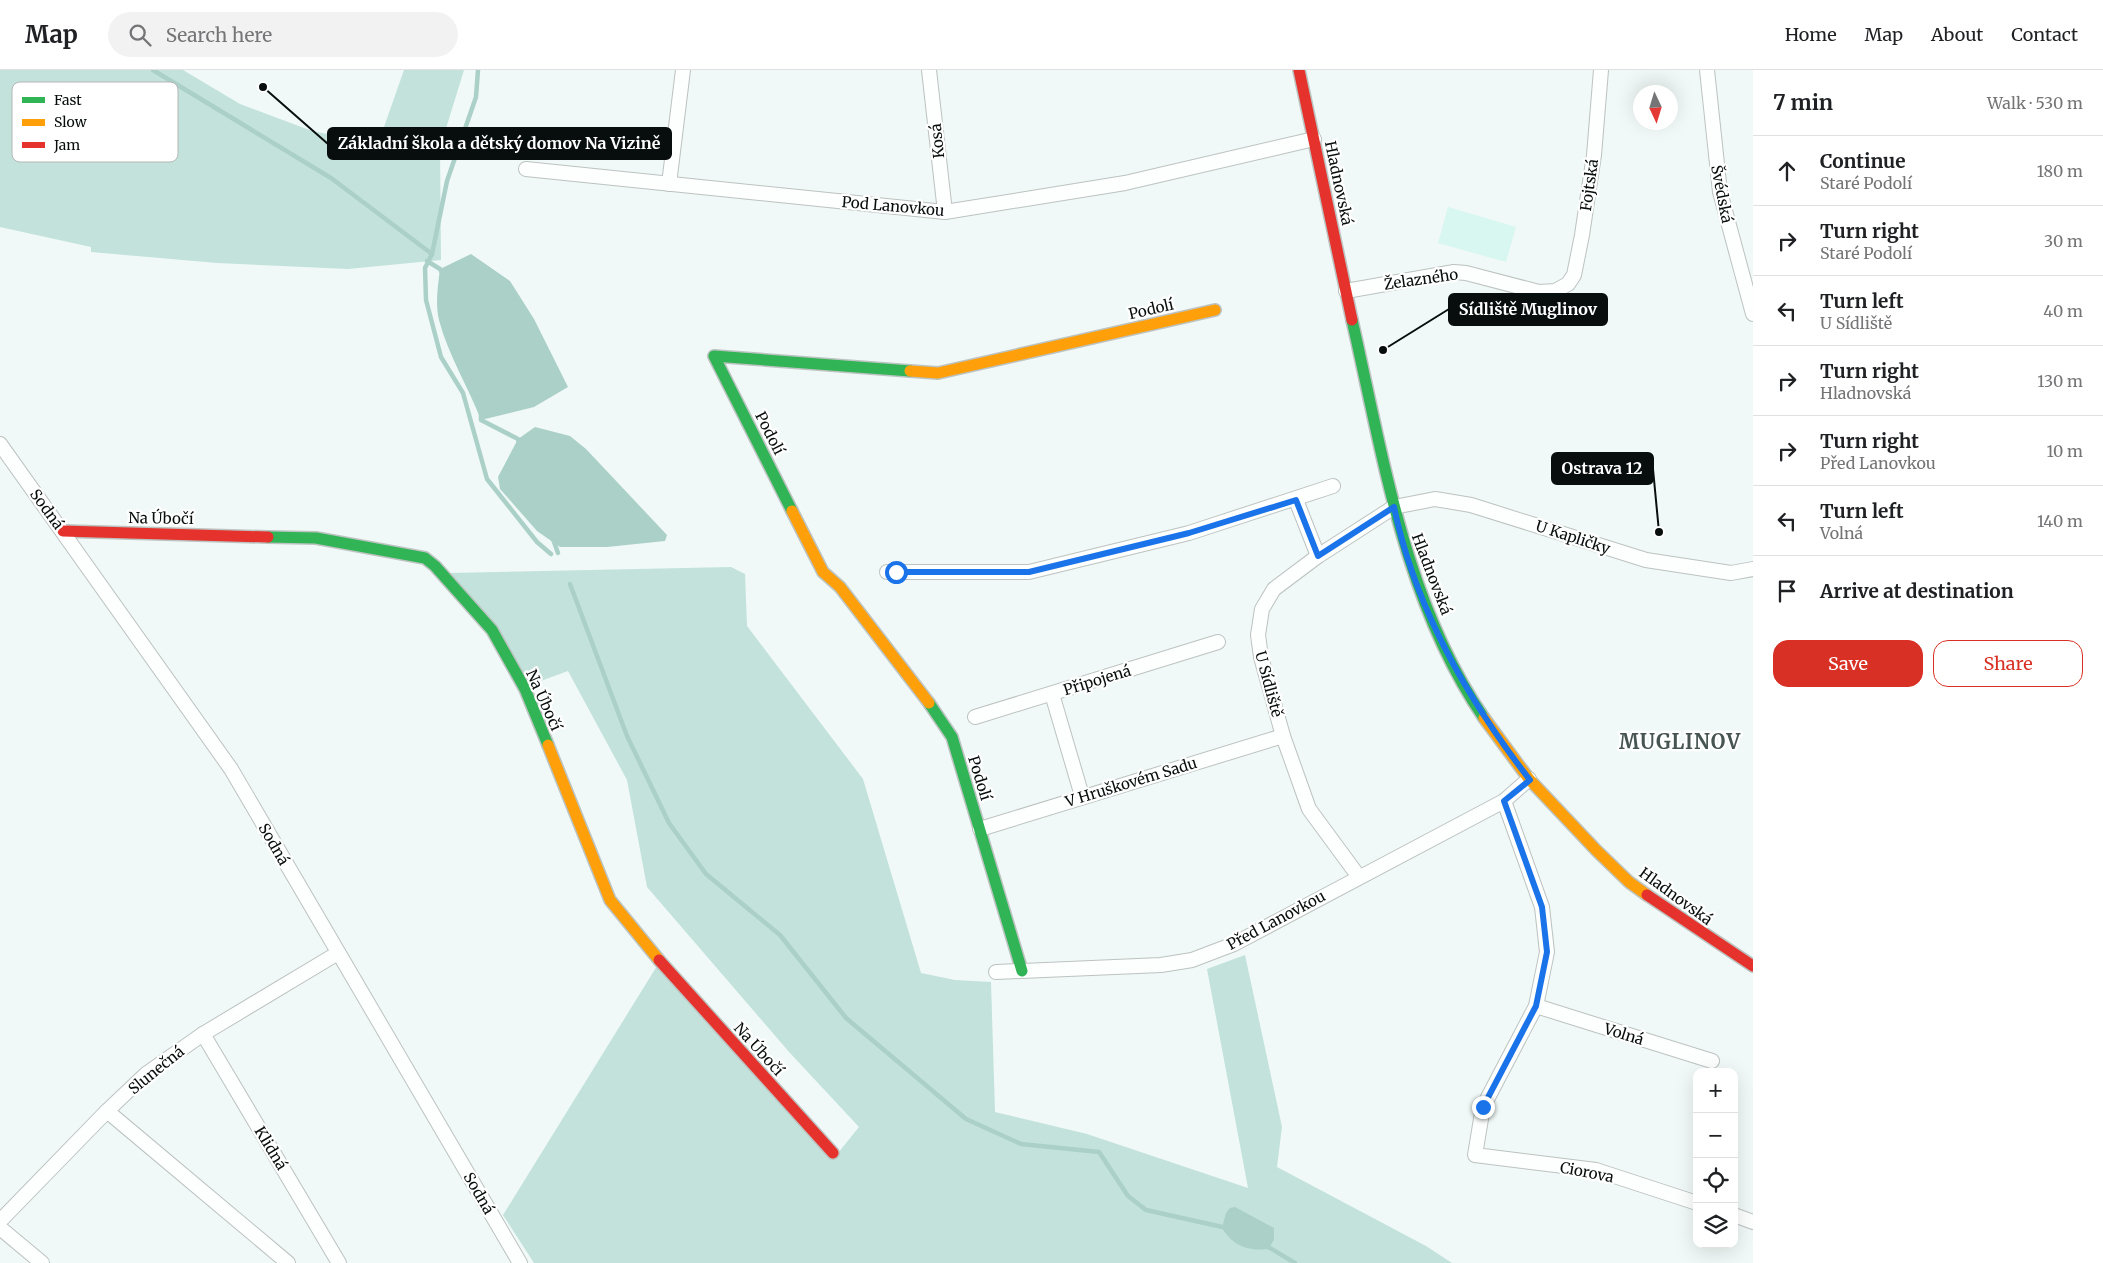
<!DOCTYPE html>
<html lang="en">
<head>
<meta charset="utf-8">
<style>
  :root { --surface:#fff; --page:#f2f2f2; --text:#202124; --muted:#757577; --line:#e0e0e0; --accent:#d93025 }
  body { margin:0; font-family:Merriweather,serif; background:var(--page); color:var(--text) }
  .controls { position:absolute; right:15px; bottom:15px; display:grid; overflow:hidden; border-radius:10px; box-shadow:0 5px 20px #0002 }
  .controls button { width:45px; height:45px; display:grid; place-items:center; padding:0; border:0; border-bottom:1px solid var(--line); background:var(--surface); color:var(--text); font:25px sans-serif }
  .compass { position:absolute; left:1633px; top:15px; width:45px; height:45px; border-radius:50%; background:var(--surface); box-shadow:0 5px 20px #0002; rotate:176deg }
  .stop { position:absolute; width:15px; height:15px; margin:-11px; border:4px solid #1a73e8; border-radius:50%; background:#fff }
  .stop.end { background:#1a73e8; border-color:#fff; box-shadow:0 1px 5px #0008 }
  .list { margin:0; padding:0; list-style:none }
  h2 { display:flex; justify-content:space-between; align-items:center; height:65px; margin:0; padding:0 20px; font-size:21px }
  h2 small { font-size:16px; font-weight:400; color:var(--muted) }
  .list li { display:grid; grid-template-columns:32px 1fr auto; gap:15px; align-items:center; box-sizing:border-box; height:70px; padding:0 20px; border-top:1px solid var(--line) }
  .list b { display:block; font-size:19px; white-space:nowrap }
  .list p { margin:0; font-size:16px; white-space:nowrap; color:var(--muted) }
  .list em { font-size:16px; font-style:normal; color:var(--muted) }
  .actions { display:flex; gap:10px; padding:15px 20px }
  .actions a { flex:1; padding:11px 0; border:1px solid var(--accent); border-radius:15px; text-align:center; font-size:18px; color:var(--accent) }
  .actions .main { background:var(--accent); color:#fff }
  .icon { flex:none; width:28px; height:28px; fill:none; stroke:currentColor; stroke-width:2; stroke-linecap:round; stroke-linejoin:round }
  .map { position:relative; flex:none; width:1753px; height:1193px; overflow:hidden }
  header { display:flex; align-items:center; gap:30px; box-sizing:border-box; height:70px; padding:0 25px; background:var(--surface); border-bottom:1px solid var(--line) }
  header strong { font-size:24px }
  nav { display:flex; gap:28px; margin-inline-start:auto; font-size:18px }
  .search { width:350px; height:45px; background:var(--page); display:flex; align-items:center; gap:12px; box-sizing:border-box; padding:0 18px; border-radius:28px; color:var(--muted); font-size:19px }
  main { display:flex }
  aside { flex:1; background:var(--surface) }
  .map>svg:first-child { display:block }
  .green { fill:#d7f7f0 }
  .forest { fill:#c2e2db }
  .water { fill:#abd0c8 }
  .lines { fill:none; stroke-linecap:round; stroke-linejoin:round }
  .stream { stroke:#abd0c8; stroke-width:4.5 }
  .street-casing { stroke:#bcc3c1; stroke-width:16 }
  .fast-casing { stroke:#bcc3c1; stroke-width:14 }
  .slow-casing { stroke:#bcc3c1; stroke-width:14 }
  .jam-casing { stroke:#bcc3c1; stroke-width:14 }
  .street { stroke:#fdfefe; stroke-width:14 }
  .fast { stroke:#30b455; stroke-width:11 }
  .slow { stroke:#ff9f0a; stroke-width:11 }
  .jam { stroke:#e5322d; stroke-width:11 }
  .route { stroke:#1a73e8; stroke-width:6 }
  .labels { text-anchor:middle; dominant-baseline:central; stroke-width:4.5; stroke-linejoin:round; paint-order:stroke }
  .street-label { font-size:15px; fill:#080e0d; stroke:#fff }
  .district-label { font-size:20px; font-weight:bold; letter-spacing:1px; fill:#475552; stroke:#fff }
  .key { fill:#fff; stroke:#b5b7b6; stroke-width:1 }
  .key-label { font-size:14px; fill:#080e0d }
  .leader { fill:none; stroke:#080e0d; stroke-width:2 }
  .callout-dot { fill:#080e0d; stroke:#fff; stroke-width:2 }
  .callout { fill:#080e0d; stroke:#080e0d; stroke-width:2 }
  .callout-label { font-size:16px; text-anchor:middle; font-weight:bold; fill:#fff }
</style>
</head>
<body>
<header>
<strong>Map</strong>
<div class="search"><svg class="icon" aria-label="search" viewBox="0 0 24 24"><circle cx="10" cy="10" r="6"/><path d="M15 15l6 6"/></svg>Search here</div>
<nav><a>Home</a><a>Map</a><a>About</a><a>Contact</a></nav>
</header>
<main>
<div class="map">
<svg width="1753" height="1193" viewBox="0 0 1753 1193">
  <rect width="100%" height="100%" fill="#f0f9f7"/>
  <path class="green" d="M 1448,137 L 1516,157 L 1506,192 L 1438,173 Z"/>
  <g class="forest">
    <path d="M 0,0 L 183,0 L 240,34 L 312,61 L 378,74 L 404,0 L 464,0 L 440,78 L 441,190 L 348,199 L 217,193 L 91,182 L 91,177 L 0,157 Z"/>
    <path d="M 731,497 L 745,504 L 747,556 L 863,709 L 921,903 L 955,910 L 991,912 L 995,1042 L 1087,1064 L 1248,1118 L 1207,899 L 1245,885 L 1282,1057 L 1277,1097 L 1426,1176 L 1452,1193 L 534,1193 L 503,1145 L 657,896 L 834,1088 L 859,1057 L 790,983 L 647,817 L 627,710 L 568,601 L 527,616 L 450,503 Z"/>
  </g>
  <g class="water">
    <path d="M 471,184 L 510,211 L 534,249 L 568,317 L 534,337 L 481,350 C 468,316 448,285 439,250 C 435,234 438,215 440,199 Z"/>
    <path d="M 535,357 L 570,366 L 586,379 L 667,465 L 665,471 L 607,477 L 560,477 L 537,461 L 500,419 L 498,407 L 518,369 Z"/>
    <path d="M 1235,1137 L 1274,1158 L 1274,1170 L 1268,1179 C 1247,1181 1233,1176 1222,1158 L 1226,1143 L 1230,1138 Z"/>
  </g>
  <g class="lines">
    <g class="stream">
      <path d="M 153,0 L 331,108 L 432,184 L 425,198 L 426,230 L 441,287 L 463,323 L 487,409 L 537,472 L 551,484"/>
      <path d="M 432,184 L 447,111 L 476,27 L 478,0"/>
      <path d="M 427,191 L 440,199 L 443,205"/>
      <path d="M 481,344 L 481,350 L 518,369 L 519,374"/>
      <path d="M 553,469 L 558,483"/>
      <path d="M 570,514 L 627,666 L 669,753 L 706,804 L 780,865 L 846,948 L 966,1049 L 1021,1074 L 1099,1082 L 1128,1126 L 1146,1140 L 1227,1158"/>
      <path d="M 1265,1175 L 1295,1193"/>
    </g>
    <defs>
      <g id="street">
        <path d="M 929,0 L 945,142"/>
        <path d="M 1707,0 L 1720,122 L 1753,244"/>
        <path d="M 526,99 L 945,142 L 1125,113 L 1314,69"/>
        <path d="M 669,114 L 683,0"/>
        <path d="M 1346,221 L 1454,202 L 1466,203 L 1539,222 L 1555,221 L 1568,214 L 1574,205 L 1582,165 L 1594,85 L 1601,0"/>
        <path d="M 0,374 L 231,699 L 520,1193"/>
        <path d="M 1296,430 L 1318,486"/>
        <path d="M 887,502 L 1029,502 L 1189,463 L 1333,416"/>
        <path d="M 1052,624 L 1082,726"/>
        <path d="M 975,647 L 1218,572"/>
        <path d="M 1504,731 L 1542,837 L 1547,882 L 1536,936 L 1483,1037 L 1475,1085 L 1596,1100 L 1697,1133"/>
        <path d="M 980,759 L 1283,666"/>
        <path d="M 1359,807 L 1309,739 L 1283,666 L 1261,587 L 1258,565 L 1262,539 L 1274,519 L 1318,486 L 1394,437 L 1435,429 L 1471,435 L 1646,490 L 1731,503 L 1753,499"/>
        <path d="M 996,902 L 1161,895 L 1192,890 L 1234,874 L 1504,731 L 1529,709"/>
        <path d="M 1536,936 L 1712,991"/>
        <path d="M 203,964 L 339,1193"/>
        <path d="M 107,1041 L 288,1193"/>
        <path d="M 1734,1145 L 1753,1152"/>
        <path d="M 0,1151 L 107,1041 L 146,1004 L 203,964 L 338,883"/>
        <path d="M 0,1158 L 42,1193"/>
      </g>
      <g id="fast">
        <path d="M 1352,250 C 1383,385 1404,531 1484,648"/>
        <path d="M 792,441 L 714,286 L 910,301"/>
        <path d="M 268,467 L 316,468 L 425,488 L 435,496 L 492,560 L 525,619 L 548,675"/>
        <path d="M 929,633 L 952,667 L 1022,901"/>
      </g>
      <g id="slow">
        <path d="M 910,301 L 938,303 L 1215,240"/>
        <path d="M 792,441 L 823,502 L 840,517 L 929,633"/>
        <path d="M 1484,648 L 1529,709 L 1596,780 L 1629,812 L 1647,825"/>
        <path d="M 548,675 L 610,830 L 659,890"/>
      </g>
      <g id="jam">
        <path d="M 1299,0 L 1352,250"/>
        <path d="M 63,461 L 268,467"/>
        <path d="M 1647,825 L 1753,896"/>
        <path d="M 659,890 L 833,1083"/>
      </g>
    </defs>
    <use href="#street" class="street-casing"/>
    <use href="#fast" class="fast-casing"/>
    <use href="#slow" class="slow-casing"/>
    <use href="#jam" class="jam-casing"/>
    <use href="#street" class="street"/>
    <use href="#fast" class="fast"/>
    <use href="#slow" class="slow"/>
    <use href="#jam" class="jam"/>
  </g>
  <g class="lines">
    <path class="route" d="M 896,502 L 1029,502 L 1189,463 L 1296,430 L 1318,486 L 1394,437 C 1415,538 1467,629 1530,710 L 1504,731 L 1542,837 L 1547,882 L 1536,936 L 1483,1037"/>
  </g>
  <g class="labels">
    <g class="street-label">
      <text transform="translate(937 71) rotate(-96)">Kosá</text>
      <text transform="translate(1339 113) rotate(78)">Hladnovská</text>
      <text transform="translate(1589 115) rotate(-82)">Fojtská</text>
      <text transform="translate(1722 124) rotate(79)">Švédská</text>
      <text transform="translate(893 136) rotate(5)">Pod Lanovkou</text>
      <text transform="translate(1421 209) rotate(-8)">Želazného</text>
      <text transform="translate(1151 239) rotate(-13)">Podolí</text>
      <text transform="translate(770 363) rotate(63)">Podolí</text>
      <text transform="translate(47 439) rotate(54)">Sodná</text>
      <text transform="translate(161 448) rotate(1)">Na Úbočí</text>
      <text transform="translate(1573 467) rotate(18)">U Kapličky</text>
      <text transform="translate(1432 504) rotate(69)">Hladnovská</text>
      <text transform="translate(1097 610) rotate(-17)">Připojená</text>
      <text transform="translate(1269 614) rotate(75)">U Sídliště</text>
      <text transform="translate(544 630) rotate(66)">Na Úbočí</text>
      <text transform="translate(980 708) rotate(73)">Podolí</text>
      <text transform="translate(1131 712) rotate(-17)">V Hruškovém Sadu</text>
      <text transform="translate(274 774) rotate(60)">Sodná</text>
      <text transform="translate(1676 826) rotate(36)">Hladnovská</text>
      <text transform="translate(1276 850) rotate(-28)">Před Lanovkou</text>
      <text transform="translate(1624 964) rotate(17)">Volná</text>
      <text transform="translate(759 979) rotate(48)">Na Úbočí</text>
      <text transform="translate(156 1000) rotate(-39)">Slunečná</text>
      <text transform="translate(271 1078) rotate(59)">Klidná</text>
      <text transform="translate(1587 1102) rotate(11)">Ciorova</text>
      <text transform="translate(479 1123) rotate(60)">Sodná</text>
    </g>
    <g class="district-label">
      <text x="1680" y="671">MUGLINOV</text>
    </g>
  </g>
  <rect x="12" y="12" width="166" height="80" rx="8" class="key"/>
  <rect x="22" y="27" width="23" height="6" fill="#30b455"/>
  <rect x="22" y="49" width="23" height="7" fill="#ff9f0a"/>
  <rect x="22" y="72" width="23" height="6" fill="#e5322d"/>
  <g class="key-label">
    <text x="54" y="35">Fast</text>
    <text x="54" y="57">Slow</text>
    <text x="54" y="80">Jam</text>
  </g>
  <path class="leader" d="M263 17L328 74M1383 280L1449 239M1659 462L1653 399"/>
  <g class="callout-dot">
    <circle cx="263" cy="17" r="5"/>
    <circle cx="1383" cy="280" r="5"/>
    <circle cx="1659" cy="462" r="5"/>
  </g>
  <g class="callout">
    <rect x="328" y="58" width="343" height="31" rx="5"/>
    <rect x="1449" y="224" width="158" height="31" rx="5"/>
    <rect x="1552" y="383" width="101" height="31" rx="5"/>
  </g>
  <g class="callout-label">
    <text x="499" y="79">Základní škola a dětský domov Na Vizině</text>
    <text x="1528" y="245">Sídliště Muglinov</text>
    <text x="1602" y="404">Ostrava 12</text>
  </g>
</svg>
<div class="controls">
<button>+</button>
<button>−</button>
<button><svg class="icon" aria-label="locate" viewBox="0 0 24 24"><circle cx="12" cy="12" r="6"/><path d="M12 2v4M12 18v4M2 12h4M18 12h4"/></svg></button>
<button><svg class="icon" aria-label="layers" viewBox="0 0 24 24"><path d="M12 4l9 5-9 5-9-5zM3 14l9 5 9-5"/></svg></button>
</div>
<svg class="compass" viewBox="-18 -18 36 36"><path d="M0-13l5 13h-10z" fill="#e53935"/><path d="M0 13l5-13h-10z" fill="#757577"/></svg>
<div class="stop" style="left:896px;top:502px"></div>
<div class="stop end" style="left:1483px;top:1037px"></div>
</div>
<aside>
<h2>7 min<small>Walk · 530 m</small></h2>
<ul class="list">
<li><svg class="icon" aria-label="ahead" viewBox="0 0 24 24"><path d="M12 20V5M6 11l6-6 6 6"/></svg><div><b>Continue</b><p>Staré Podolí</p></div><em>180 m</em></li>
<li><svg class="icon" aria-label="right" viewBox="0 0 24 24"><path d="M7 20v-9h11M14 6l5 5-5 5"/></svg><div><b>Turn right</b><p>Staré Podolí</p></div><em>30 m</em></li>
<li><svg class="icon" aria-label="left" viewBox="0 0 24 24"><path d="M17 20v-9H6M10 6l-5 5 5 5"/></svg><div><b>Turn left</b><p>U Sídliště</p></div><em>40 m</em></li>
<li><svg class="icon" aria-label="right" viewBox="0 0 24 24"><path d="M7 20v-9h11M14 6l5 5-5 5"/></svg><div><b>Turn right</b><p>Hladnovská</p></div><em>130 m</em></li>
<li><svg class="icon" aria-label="right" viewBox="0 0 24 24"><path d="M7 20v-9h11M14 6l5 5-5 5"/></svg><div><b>Turn right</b><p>Před Lanovkou</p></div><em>10 m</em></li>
<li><svg class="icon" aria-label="left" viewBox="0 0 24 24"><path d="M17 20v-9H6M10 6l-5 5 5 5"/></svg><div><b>Turn left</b><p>Volná</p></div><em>140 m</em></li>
<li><svg class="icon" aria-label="arrive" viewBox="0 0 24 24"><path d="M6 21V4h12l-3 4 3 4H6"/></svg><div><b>Arrive at destination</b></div></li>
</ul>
<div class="actions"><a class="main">Save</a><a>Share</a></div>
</aside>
</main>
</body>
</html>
